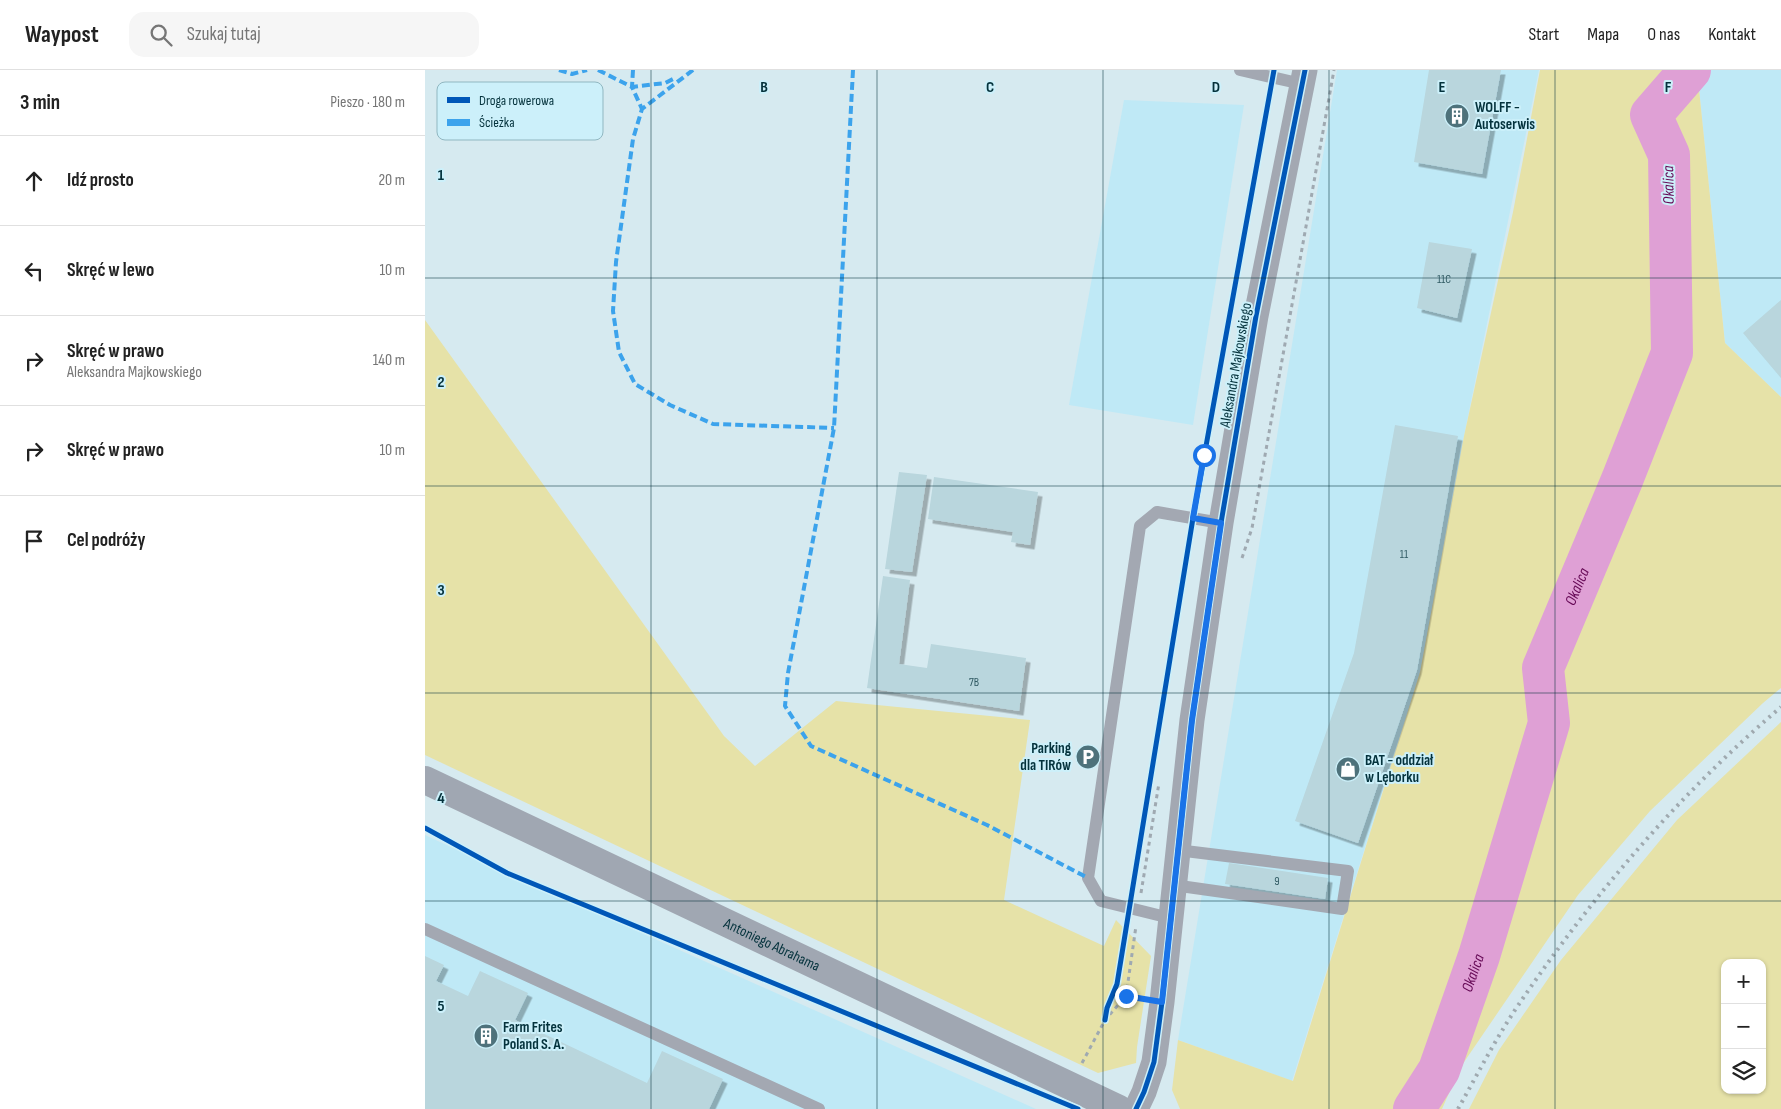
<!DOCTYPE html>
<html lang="pl">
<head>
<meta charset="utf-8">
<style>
  :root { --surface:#fff; --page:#f6f6f6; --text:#222; --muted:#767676; --line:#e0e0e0 }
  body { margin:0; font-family:"Sofia Sans Condensed",sans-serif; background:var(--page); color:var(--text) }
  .controls { position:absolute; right:15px; bottom:15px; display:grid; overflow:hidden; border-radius:10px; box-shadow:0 1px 4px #0004 }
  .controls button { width:45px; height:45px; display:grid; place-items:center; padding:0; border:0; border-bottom:1px solid var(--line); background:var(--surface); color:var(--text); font:25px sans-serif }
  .stop { position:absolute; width:15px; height:15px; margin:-11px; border:4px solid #1a73e8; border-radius:50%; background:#fff }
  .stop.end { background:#1a73e8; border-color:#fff; box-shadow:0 1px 5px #0008 }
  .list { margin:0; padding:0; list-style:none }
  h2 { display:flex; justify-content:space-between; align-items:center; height:65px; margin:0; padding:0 20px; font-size:21px }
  h2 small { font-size:16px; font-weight:400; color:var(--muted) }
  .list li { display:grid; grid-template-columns:32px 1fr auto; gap:15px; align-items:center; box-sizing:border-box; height:90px; padding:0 20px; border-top:1px solid var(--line) }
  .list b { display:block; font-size:19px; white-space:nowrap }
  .list p { margin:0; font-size:16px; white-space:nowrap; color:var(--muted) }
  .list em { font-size:16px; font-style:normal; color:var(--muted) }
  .icon { flex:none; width:28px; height:28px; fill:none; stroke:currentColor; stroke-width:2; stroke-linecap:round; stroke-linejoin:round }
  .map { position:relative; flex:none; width:1356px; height:1039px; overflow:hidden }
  header { display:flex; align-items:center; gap:30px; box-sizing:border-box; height:70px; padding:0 25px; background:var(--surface); border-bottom:1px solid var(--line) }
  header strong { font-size:24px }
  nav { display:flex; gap:28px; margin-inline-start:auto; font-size:18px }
  .search { width:350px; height:45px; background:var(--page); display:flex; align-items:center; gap:12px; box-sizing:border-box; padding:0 18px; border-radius:15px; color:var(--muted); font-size:19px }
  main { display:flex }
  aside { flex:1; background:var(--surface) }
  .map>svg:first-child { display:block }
  .built { fill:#bfe9f6 }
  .green { fill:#e6e2a8; fill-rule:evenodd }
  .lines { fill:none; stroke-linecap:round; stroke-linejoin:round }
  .river { stroke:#dfa0d5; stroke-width:42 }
  .building { fill:#b9d6dd; filter:url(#shadow) }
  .path { stroke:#9fa9b1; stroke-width:3; stroke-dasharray:4 4; stroke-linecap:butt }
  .service { stroke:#a3a8b2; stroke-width:12 }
  .minor { stroke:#a3a8b2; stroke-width:25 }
  .secondary { stroke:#a0a7b2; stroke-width:28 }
  .rail { stroke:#9fa9af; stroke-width:4; stroke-dasharray:2.5 5; stroke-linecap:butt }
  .quiet { stroke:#3ca3ec; stroke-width:4; stroke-dasharray:8 4; stroke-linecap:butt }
  .cycleway-casing { stroke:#ccf0fa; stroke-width:8 }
  .cycleway { stroke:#0057b8; stroke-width:5 }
  .route { stroke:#1a73e8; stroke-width:6 }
  .grid { fill:none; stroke:#04323c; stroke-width:1; stroke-opacity:0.55 }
  .labels { text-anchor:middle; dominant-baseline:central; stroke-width:4; stroke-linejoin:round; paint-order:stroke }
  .number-label { font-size:12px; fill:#315b64 }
  .poi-label { font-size:15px; font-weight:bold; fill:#04323c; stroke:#ccf0fa; text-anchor:start }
  .street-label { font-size:15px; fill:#04323c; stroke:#ccf0fa }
  .water-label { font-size:16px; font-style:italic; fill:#640754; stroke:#ccf0fa }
  .key { fill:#ccf0fa; stroke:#90b7c1; stroke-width:1 }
  .key-label { font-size:14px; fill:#04323c }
  .grid-label { font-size:16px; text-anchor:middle; font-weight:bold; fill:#04323c; stroke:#ccf0fa; stroke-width:4; stroke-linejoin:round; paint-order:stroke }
</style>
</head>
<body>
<header>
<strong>Waypost</strong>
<div class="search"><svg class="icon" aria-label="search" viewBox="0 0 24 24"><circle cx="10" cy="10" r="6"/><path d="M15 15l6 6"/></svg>Szukaj tutaj</div>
<nav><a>Start</a><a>Mapa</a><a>O nas</a><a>Kontakt</a></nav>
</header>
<main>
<aside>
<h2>3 min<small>Pieszo · 180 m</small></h2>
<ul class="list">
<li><svg class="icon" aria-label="ahead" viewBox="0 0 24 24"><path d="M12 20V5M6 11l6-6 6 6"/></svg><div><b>Idź prosto</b></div><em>20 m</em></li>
<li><svg class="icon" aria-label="left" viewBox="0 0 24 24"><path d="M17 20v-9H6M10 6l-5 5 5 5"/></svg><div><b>Skręć w lewo</b></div><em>10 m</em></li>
<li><svg class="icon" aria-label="right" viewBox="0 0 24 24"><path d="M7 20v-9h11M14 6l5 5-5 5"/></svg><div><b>Skręć w prawo</b><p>Aleksandra Majkowskiego</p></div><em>140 m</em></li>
<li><svg class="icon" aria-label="right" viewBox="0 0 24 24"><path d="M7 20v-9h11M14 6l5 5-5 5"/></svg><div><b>Skręć w prawo</b></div><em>10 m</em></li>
<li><svg class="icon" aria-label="arrive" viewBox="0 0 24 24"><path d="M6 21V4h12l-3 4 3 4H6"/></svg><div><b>Cel podróży</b></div></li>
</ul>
</aside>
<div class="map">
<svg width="1356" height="1039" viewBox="0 0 1356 1039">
  <defs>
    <filter id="shadow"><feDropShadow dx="4.5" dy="4.5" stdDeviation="0" flood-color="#0004"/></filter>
  </defs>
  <rect width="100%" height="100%" fill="#d6eaf0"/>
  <g class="built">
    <path d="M 912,0 L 1114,0 L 1039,366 L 995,602 L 867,1011 L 753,970 Z"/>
    <path d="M 1283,0 L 1356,0 L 1356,327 L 1300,273 L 1273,9 Z"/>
    <path d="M 699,30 L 819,35 L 768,355 L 644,335 Z"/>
    <path d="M 0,765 L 82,803 L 611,1039 L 0,1039 Z"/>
  </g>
  <g class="green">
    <path d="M 1115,0 L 1268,0 L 1273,9 L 1300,273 L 1356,327 L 1356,618 L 1338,633 L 1225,741 L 1153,825 L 1035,998 L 1017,1039 L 755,1039 L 747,1020 L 753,970 L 868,1011 L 995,602 L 1039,366 L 1088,142 Z"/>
    <path d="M 0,250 L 299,666 L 330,696 L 411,631 L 605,650 L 579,830 L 679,876 L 691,850 L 726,886 L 712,977 L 711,993 L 673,1003 L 0,685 Z"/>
    <path d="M 1356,652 L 1356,1039 L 1044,1039 L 1074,980 L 1136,890 L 1252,750 ZM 1300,893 L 1337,893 L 1337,1020 L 1300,1020 Z"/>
  </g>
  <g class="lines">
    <path class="river" id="s1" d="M 989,1039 L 1014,1000 L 1054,886 L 1124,653 L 1118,598 L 1197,410 L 1247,283 L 1244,85 L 1226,45 L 1265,0"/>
  </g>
  <g class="building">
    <path d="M 1004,0 L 1076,0 L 1057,104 L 989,92 Z"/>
    <path d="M 1004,172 L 1047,179 L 1032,248 L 992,238 Z"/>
    <path d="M 1356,230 L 1356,308 L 1318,263 Z"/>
    <path d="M 970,355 L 1033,366 L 992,600 L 933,773 L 870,751 L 929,583 Z"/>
    <path d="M 474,402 L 502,405 L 487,502 L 460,499 Z"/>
    <path d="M 509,407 L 613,422 L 605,475 L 586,472 L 588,462 L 503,449 Z"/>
    <path d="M 458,506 L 485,510 L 474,594 L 502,598 L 506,574 L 601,588 L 594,641 L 442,618 Z"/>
    <path d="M 804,793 L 903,808 L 900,829 L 800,814 Z"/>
    <path d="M 0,886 L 19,895 L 11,911 L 43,926 L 55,901 L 103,923 L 90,950 L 222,1013 L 237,981 L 298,1009 L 284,1039 L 0,1039 Z"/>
  </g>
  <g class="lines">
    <g class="path">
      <path d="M 817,488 L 827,458 L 909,0"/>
      <path d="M 716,823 L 734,713"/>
      <path d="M 701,926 L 713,928"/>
      <path d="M 657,993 L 680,950 L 701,926 L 711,856"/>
    </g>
    <g class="service">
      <path d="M 815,0 L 877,14"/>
      <path d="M 748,815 L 917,839 L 923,801 L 752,780"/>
      <path d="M 745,848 L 676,831 L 663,808 L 715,456 L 732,442 L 796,453"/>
      <path d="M 0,859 L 394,1039"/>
    </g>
    <path class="minor" d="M 711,1039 L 719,1022 L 729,992 L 737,932 L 767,650 L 796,453 L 831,246 L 880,0"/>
    <path class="secondary" id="s2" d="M 0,710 L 694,1039"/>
    <path class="rail" d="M 1033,1039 C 1052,1005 1070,970 1092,937 C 1167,826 1254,724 1356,637"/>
    <g class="quiet">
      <path d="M 134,0 L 147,4 L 162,0"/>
      <path d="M 173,0 L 207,17 L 240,13 L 250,8"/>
      <path d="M 208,0 L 207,17 L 217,39"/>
      <path d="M 268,0 L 217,39 L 208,69 L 191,192 L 188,241 L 194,282 L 210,314 L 245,335 L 288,354 L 409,358"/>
      <path d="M 428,0 L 409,358 L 363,603 L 360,636 L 386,676 L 562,755 L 663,808"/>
    </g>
    <defs>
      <g id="cycleway">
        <path d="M 0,758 L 82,803 L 653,1039"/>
        <path d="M 680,950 L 682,938 L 692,914 L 768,448 L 849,0"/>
        <path d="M 711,1039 L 719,1022 L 729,992 L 737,932 L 767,650 L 796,453 L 831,246 L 880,0"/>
      </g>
    </defs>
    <use href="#cycleway" class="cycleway-casing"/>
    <use href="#cycleway" class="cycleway"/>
  </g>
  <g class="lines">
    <path class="route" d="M 701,926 L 737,932 L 767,650 L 796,453 L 768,448 L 779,385"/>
  </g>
  <path class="grid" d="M 226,0 L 226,1039M 452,0 L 452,1039M 678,0 L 678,1039M 904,0 L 904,1039M 1130,0 L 1130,1039M 0,208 L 1356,208M 0,416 L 1356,416M 0,623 L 1356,623M 0,831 L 1356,831"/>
  <defs>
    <symbol id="building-disc" viewBox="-11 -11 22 22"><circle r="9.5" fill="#4e727b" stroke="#ccf0fa"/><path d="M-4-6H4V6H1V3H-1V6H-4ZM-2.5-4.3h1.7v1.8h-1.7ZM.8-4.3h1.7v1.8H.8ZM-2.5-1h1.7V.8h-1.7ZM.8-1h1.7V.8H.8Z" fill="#fff"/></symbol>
    <symbol id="parking-disc" viewBox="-11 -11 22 22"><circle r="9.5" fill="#4e727b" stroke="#ccf0fa"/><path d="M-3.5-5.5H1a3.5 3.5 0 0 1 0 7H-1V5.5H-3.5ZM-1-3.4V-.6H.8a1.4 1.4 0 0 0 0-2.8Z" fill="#fff"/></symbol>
    <symbol id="shop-disc" viewBox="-11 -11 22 22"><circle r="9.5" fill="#4e727b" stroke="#ccf0fa"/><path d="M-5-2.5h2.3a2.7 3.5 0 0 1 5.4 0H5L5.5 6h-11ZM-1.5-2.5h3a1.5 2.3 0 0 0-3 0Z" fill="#fff"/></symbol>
  </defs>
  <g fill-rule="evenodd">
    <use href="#building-disc" x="1018" y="32" width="28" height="28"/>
    <use href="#parking-disc" x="649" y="673" width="28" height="28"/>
    <use href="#shop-disc" x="909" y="685" width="28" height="28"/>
    <use href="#building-disc" x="47" y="952" width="28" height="28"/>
  </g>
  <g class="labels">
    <g class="number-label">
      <text x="1019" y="209">11C</text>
      <text x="979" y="484">11</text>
      <text x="549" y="612">7B</text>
      <text x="852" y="811">9</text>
    </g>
    <g class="poi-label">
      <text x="1050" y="37">WOLFF -<tspan x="1050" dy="17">Autoserwis</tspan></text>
      <text x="646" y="678" text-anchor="end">Parking<tspan x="646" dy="17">dla TIRów</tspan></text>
      <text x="940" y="690">BAT - oddział<tspan x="940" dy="17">w Lęborku</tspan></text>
      <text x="78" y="957">Farm Frites<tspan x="78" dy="17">Poland S. A.</tspan></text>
    </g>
    <g class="street-label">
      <text transform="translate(811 295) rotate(-80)">Aleksandra Majkowskiego</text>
      <text stroke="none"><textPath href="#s2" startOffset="384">Antoniego Abrahama</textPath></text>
    </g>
    <g class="water-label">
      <text transform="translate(1244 115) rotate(-91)">Okalica</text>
      <text stroke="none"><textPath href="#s1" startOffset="554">Okalica</textPath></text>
      <text stroke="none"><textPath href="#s1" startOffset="149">Okalica</textPath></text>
    </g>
  </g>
  <rect x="12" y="12" width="166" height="58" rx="8" class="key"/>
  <rect x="22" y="27" width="23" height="6" fill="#0057b8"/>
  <rect x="22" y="49" width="23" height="7" fill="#3ca3ec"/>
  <g class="key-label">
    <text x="54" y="35">Droga rowerowa</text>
    <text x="54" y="57">Ścieżka</text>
  </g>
  <g class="grid-label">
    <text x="339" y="22">B</text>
    <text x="565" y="22">C</text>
    <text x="791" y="22">D</text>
    <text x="1017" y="22">E</text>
    <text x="1243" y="22">F</text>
    <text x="16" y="110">1</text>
    <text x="16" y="317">2</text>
    <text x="16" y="525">3</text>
    <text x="16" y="733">4</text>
    <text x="16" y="941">5</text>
  </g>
</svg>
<div class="controls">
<button>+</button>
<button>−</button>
<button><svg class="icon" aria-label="layers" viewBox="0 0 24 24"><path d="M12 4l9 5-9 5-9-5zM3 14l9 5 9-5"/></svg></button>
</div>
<div class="stop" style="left:779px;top:385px"></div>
<div class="stop end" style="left:701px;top:926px"></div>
</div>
</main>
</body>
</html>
